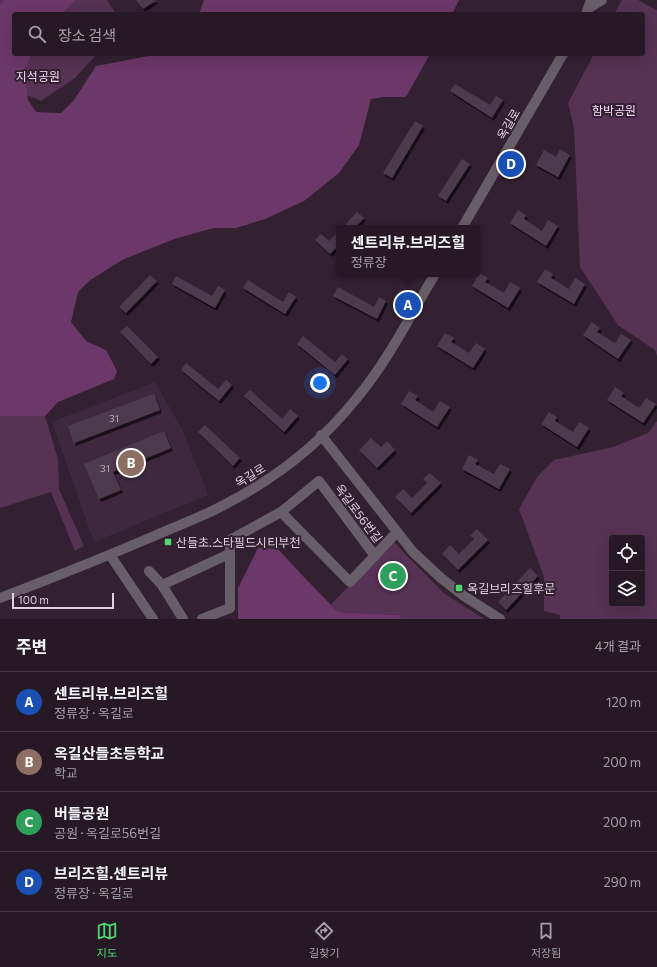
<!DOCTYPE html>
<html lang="ko">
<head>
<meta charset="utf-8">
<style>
  :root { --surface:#261925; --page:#2e222d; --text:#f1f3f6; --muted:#a4a0a7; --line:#423842; --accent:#51d674 }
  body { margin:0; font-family:Commissioner,"Noto Sans KR",sans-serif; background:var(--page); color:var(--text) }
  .controls { position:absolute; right:12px; bottom:12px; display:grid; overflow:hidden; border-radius:4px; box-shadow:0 4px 16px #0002 }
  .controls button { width:36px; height:36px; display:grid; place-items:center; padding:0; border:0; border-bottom:1px solid var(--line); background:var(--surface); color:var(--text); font:20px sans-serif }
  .scale { position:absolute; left:12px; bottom:10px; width:102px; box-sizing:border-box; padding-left:4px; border:2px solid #dfd3de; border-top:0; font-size:11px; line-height:14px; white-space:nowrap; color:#dfd3de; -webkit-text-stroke:3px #332131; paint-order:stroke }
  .you { position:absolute; left:320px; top:383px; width:14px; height:14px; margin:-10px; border:3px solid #fff; border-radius:50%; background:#1a73e8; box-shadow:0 0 0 6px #1a73e833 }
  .badge { display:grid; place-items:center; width:26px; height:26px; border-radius:50%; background:var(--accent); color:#fff; font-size:13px; font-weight:700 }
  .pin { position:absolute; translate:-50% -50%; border:2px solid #fff; box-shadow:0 1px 4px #0006 }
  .popup { position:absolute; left:336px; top:225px; width:144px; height:52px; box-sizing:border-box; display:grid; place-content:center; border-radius:4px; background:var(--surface); filter:drop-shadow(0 1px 3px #0005); font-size:13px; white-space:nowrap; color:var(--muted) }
  .popup b { font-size:15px; color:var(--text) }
  .popup::after { content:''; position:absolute; left:50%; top:100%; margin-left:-8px; border:8px solid transparent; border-top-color:var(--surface) }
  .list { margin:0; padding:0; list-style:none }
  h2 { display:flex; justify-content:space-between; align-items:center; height:52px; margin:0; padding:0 16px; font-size:17px }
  h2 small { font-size:13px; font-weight:400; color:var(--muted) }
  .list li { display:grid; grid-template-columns:26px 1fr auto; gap:12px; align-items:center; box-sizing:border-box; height:60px; padding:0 16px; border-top:1px solid var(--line) }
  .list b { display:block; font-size:15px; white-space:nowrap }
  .list p { margin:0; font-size:13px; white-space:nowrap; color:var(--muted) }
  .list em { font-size:13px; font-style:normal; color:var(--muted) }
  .icon { flex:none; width:22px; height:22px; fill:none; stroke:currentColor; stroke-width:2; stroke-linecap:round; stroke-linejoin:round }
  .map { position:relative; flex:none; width:657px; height:619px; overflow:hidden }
  .search { position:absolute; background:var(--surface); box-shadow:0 4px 16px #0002; left:12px; right:12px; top:12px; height:44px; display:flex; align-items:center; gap:10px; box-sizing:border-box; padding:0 14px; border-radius:4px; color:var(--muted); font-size:15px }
  .sheet { height:292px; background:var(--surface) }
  nav { display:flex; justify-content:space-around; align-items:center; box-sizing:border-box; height:56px; border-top:1px solid var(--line); background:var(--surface); font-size:11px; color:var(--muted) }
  nav a { display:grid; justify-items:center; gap:2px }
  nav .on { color:var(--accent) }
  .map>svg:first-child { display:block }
  .built { fill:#3f283d }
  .green { fill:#563254; fill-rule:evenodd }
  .forest { fill:#6c3769 }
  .building { fill:#4e3b4d; filter:url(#shadow) }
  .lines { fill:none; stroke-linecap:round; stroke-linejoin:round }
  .minor { stroke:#685e67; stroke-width:10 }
  .poi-dot { fill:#51d674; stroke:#332131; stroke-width:1.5 }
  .labels { text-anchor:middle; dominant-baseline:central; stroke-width:4; stroke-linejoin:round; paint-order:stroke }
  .number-label { font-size:10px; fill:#bbadba }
  .park-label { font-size:12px; fill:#f9d8f6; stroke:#332131 }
  .street-label { font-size:12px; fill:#dfd3de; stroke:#332131 }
  .poi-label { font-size:12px; fill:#dfd3de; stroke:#332131; text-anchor:start }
</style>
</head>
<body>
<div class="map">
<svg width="657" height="619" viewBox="0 0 657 619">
  <defs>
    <filter id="shadow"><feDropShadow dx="2" dy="3" stdDeviation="0" flood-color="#0009"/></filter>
  </defs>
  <rect width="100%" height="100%" fill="#332131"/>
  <path class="built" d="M 155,382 L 183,431 L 208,495 L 94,542 L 52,422 Z"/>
  <g class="green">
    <path d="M 0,0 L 107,0 L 116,14 L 14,14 L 14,54 L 97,54 L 75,78 L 41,101 L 0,84 Z"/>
    <path d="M 622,0 L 638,0 L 657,10 L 657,356 L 655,350 L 618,325 L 580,267 L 574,128 L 568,103 L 594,54 L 643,54 L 643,14 L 614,14 Z"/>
    <path d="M 0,416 L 45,416 L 58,459 L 59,489 L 84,546 L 75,551 L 51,492 L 0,508 Z"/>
    <path d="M 657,421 L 657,619 L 560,619 L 560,615 L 544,611 L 544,577 L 519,509 L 537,477 L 554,460 L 613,447 L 648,433 ZM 612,538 L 642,538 L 642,604 L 612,604 Z"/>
    <path d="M 394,542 L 409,558 L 445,594 L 484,619 L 402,619 L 397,615 L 338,612 L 331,604 Z"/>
  </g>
  <g class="forest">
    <path d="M 4,0 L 75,0 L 62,14 L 14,14 L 14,54 L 31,54 L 24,73 L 28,100 L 36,112 L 61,113 L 74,100 L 96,66 L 159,54 L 430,54 L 406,97 L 384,97 L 371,99 L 359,145 L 339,173 L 304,201 L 265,219 L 236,228 L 214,228 L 174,239 L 122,260 L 89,281 L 78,292 L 71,322 L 86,341 L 106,350 L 117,371 L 114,379 L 58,402 L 45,416 L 0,416 L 0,5 Z"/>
    <path d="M 204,0 L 459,0 L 452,14 L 199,14 Z"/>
    <path d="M 258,548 L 278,549 L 300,573 L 338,612 L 398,615 L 402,619 L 238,619 L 238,588 Z"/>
  </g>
  <g class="building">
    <path d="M 136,0 L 157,0 L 143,9 Z"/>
    <path d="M 455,84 L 490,105 L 496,96 L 503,100 L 492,118 L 450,91 Z"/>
    <path d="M 415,121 L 423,126 L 392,178 L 383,173 Z"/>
    <path d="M 560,149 L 570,155 L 558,177 L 536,165 L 544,150 L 556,157 Z"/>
    <path d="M 462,159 L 470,164 L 446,201 L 438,196 Z"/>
    <path d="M 518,210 L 526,215 L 524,219 L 542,231 L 548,220 L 558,226 L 546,246 L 510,223 Z"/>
    <path d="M 357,212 L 364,218 L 355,228 L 342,228 Z"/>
    <path d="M 339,231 L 339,245 L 330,254 L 315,240 L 321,234 L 329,241 Z"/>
    <path d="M 545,269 L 553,274 L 551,278 L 569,289 L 575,278 L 585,284 L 574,304 L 537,282 Z"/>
    <path d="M 479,273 L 488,278 L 485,282 L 504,293 L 510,282 L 520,288 L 508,308 L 472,286 Z"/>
    <path d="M 150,275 L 157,281 L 126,313 L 119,307 Z"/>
    <path d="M 176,276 L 212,296 L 218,286 L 225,290 L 215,308 L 172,284 Z"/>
    <path d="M 248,280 L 283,302 L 289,292 L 296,297 L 285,314 L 243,288 Z"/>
    <path d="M 338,287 L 374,307 L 379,297 L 386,301 L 377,319 L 333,296 Z"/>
    <path d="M 592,322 L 600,328 L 597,332 L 615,343 L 621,334 L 631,340 L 618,359 L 583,335 Z"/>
    <path d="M 127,326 L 158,357 L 151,364 L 120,332 Z"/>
    <path d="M 445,333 L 454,338 L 451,342 L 469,353 L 476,343 L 485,349 L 473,368 L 437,346 Z"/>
    <path d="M 303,336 L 335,362 L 342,354 L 348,359 L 335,375 L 297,344 Z"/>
    <path d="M 186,363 L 218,389 L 226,380 L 232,385 L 219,401 L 181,370 Z"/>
    <path d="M 615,387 L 624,393 L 621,396 L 639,408 L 646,398 L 656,404 L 643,423 L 607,400 Z"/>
    <path d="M 250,390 L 282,419 L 290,409 L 298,416 L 284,432 L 244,396 Z"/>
    <path d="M 409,391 L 418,396 L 415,400 L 433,412 L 440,401 L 450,407 L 437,427 L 401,404 Z"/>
    <path d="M 154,394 L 160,410 L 74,443 L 68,426 Z"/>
    <path d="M 549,412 L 557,417 L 555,421 L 573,432 L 579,422 L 589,428 L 577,447 L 541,424 Z"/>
    <path d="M 205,425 L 240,458 L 233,466 L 198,432 Z"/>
    <path d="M 164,431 L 171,448 L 113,472 L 121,490 L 99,499 L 84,464 Z"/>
    <path d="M 371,438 L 381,447 L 387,441 L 395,450 L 377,468 L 359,450 Z"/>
    <path d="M 469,455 L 478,460 L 475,464 L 494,474 L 500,464 L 510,469 L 499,489 L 462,469 Z"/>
    <path d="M 430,473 L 441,483 L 411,513 L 395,497 L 403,489 L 412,498 L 427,483 L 423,479 Z"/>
    <path d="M 477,529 L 488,540 L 458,570 L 442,554 L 450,545 L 459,554 L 474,539 L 470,536 Z"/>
    <path d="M 530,568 L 538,576 L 506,610 L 498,602 Z"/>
  </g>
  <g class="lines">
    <g class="minor">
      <path d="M 589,8 L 602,0"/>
      <path d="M 586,14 L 591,0"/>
      <path d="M 462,228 L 563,54"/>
      <path d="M 321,435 L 413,552 L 441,578 L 464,596 L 500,619"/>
      <path d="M 281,512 L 350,582 L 397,532"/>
      <path d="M 110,555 L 153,619"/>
      <path d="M 149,571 L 162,585 L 183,619"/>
      <path d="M 162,585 L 229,554"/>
      <path d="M 0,598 C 52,578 103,558 154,536 C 176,526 199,518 220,507 C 272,481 320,444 356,399 C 388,361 410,316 435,274"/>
      <path d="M 202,619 L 230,608 L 230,540 L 281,512 L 319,481 L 375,556"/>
    </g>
  </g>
  <g class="poi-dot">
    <rect x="164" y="538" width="8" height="8" rx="2"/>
    <rect x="455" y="584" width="8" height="8" rx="2"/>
  </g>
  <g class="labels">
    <g class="number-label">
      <text x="114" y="418">31</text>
      <text x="105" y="468">31</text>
    </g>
    <g class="park-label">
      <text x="38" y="76">지석공원</text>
      <text x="614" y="110">함박공원</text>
    </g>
    <g class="street-label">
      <text transform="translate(508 124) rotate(-60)">옥길로</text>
      <text transform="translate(250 475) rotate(-32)">옥길로</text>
      <text transform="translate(359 513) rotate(53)">옥길로56번길</text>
    </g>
    <g class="poi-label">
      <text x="176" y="542">산들초.스타필드시티부천</text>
      <text x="467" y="588">옥길브리즈힐후문</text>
    </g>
  </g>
</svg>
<div class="controls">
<button><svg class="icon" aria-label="locate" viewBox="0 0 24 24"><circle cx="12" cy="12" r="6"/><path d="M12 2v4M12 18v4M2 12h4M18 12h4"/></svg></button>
<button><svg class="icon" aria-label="layers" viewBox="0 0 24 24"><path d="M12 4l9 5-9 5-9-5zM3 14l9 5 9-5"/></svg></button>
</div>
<div class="scale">100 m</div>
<div class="you"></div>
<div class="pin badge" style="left:408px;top:305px;background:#1a4fb4">A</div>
<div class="popup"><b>센트리뷰.브리즈힐</b>정류장</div>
<div class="pin badge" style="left:131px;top:463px;background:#8d6e63">B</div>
<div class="pin badge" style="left:393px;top:576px;background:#2e9e5b">C</div>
<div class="pin badge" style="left:511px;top:164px;background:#1a4fb4">D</div>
<div class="search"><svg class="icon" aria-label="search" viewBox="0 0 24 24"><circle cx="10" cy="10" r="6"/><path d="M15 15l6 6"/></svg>장소 검색</div>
</div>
<section class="sheet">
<h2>주변<small>4개 결과</small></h2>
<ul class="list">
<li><span class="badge" style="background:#1a4fb4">A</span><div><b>센트리뷰.브리즈힐</b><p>정류장 · 옥길로</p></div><em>120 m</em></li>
<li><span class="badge" style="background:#8d6e63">B</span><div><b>옥길산들초등학교</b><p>학교</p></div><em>200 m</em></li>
<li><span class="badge" style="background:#2e9e5b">C</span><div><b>버들공원</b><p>공원 · 옥길로56번길</p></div><em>200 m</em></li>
<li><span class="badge" style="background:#1a4fb4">D</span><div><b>브리즈힐.센트리뷰</b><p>정류장 · 옥길로</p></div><em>290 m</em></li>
</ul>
</section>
<nav>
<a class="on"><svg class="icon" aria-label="map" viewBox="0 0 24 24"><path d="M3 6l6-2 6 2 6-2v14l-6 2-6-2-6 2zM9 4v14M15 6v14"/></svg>지도</a>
<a><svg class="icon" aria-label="directions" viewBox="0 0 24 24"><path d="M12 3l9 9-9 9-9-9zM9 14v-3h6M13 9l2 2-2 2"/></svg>길찾기</a>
<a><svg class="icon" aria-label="saved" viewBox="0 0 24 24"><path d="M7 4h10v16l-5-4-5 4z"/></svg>저장됨</a>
</nav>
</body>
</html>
